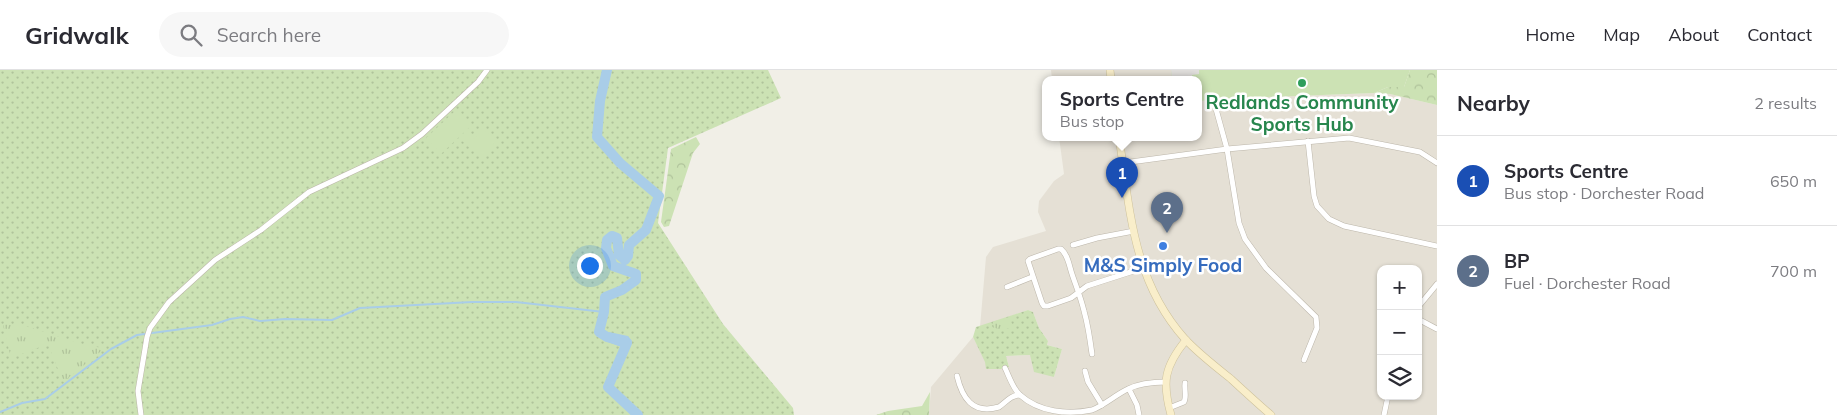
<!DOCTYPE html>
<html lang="en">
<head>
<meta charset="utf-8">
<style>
  :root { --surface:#fff; --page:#f7f7f7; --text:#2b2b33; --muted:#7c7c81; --line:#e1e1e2; --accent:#e34c2c }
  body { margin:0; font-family:Mulish,sans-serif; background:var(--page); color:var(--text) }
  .controls { position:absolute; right:15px; bottom:15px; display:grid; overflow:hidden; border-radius:10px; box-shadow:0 1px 4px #0004 }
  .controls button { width:45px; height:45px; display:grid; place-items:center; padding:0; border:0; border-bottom:1px solid var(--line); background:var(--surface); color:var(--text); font:25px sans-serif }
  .you { position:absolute; left:589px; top:195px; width:18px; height:18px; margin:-12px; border:4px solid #fff; border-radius:50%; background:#1a73e8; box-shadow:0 0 0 8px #1a73e833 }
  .badge { display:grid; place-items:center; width:32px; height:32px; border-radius:50%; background:var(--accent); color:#fff; font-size:16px; font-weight:700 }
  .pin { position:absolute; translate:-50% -41px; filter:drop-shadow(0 1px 2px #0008) }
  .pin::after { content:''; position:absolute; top:26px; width:18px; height:15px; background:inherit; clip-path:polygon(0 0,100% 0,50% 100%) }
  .popup { position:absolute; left:1042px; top:6px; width:160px; height:65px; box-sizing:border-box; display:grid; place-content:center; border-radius:10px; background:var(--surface); filter:drop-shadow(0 1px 4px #0005); font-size:16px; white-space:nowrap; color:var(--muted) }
  .popup b { font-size:19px; color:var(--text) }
  .popup::after { content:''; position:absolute; left:50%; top:100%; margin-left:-10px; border:10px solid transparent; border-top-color:var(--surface) }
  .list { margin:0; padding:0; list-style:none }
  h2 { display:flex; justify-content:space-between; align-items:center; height:65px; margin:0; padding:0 20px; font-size:21px }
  h2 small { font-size:16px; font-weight:400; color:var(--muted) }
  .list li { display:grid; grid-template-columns:32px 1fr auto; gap:15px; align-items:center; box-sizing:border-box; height:90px; padding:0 20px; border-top:1px solid var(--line) }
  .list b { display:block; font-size:19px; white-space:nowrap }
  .list p { margin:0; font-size:16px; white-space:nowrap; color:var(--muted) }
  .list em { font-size:16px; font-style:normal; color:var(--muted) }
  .icon { flex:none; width:28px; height:28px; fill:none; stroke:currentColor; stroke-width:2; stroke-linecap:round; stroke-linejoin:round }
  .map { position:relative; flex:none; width:1437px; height:345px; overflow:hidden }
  header { display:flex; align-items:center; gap:30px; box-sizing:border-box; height:70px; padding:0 25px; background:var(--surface); border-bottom:1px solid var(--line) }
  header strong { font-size:24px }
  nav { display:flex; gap:28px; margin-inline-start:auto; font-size:18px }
  .search { width:350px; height:45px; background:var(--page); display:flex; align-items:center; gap:12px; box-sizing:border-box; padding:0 18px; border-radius:28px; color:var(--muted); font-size:19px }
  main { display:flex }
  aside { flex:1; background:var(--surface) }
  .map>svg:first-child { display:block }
  .residential { fill:#e5e0d5; fill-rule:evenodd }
  .grass { fill:url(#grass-dots) }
  .forest { fill:url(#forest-crowns) }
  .park { fill:url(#park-tufts) }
  .pitch { fill:#cce2b4 }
  .parking { fill:#e3e1de }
  .water { fill:#a9cde8 }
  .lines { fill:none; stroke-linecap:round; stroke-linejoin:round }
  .stream { stroke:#a9cde8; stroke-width:2 }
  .river { stroke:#a9cde8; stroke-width:10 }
  .street-casing { stroke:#bcb6aa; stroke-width:6 }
  .secondary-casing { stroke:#cdc19b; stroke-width:8 }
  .street { stroke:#fff; stroke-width:5 }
  .secondary { stroke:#f9eeca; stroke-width:7 }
  .leisure-dot { fill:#2e9e5b; stroke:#fff; stroke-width:2 }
  .shop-dot { fill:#3f7fe0; stroke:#fff; stroke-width:2 }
  .labels { text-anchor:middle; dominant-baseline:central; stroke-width:5; stroke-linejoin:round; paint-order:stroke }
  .leisure-label { font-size:19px; font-weight:bold; fill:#27864d; stroke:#fff }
  .shop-label { font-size:19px; font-weight:bold; fill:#366cbe; stroke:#fff }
</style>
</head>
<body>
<header>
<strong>Gridwalk</strong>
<div class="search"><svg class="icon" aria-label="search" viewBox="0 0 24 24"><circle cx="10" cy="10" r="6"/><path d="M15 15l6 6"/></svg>Search here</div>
<nav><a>Home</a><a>Map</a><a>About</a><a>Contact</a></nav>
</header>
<main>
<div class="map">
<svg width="1437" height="345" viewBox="0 0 1437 345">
  <defs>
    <pattern id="grass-dots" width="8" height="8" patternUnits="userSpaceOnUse" patternTransform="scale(1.25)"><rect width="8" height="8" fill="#cce2b4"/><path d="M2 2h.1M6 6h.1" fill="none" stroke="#b0c39b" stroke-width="1.8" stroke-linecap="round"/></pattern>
    <pattern id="forest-crowns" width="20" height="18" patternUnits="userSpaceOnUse" patternTransform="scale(1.25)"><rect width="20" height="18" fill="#cce2b4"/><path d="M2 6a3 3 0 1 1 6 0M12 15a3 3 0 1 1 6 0" fill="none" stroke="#b0c39b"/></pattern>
    <pattern id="park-tufts" width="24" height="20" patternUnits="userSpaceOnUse" patternTransform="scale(1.25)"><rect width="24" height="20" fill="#cce2b4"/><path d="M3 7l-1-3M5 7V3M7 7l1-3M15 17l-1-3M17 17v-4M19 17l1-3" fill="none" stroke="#b0c39b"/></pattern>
  </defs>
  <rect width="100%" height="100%" fill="#f1efe7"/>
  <g class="residential">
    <path d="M 1051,0 L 1171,0 L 1172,9 L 1052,9 Z"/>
    <path d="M 1374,23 L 1390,24 L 1437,35 L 1437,345 L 929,345 L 931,317 L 973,267 L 986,292 L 1001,299 L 1009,297 L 1006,286 L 1030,285 L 1054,307 L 1062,279 L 1047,275 L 1048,271 L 1039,258 L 1033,242 L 1028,240 L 980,257 L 986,187 L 993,177 L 1046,161 L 1038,142 L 1039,131 L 1054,111 L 1064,104 L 1059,67 L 1198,67 L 1198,31 L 1267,27 ZM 1381,199 L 1418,199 L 1418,326 L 1381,326 Z"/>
  </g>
  <g class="grass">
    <path d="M 0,0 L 768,0 L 781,28 L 668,78 L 658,153 L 723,254 L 793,338 L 794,345 L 0,345 Z"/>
    <path d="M 1028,240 L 1033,242 L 1039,258 L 1048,271 L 1047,275 L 1062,279 L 1054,307 L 1034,302 L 1030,285 L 1006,286 L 1009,297 L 1001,299 L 986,299 L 985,292 L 973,267 L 976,257 Z"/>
  </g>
  <g class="forest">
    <path d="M 1410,0 L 1437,0 L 1437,35 L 1390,24 L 1374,23 L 1388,17 L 1404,17 Z"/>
    <path d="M 696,67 L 700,74 L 693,83 L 669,156 L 664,157 L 661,152 L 671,79 Z"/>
    <path d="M 930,322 L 929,345 L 876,345 L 888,341 L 922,336 Z"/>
  </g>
  <g class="park">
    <path d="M 1009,247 L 1012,254 L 1010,258 L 1002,260 L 992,257 L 993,252 Z"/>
    <path d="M 19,254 L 88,276 L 105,278 L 63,312 L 48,274 L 11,288 L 3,255 Z"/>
  </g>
  <g class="pitch">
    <path d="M 1171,0 L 1410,0 L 1404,17 L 1388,17 L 1374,23 L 1267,27 L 1198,31 L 1198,9 L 1172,9 Z"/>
    <path d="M 457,39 L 472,55 L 441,84 L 426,68 Z"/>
    <path d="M 482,59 L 497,69 L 484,90 L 461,70 L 468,64 L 474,69 Z"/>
  </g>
  <path class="parking" d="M 1171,0 L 1199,0 L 1199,4 L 1192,5 L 1192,9 L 1172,9 Z"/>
  <path class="water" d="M 609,262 L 628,266 L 632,271 L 626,279 L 606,271 Z"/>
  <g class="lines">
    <path class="stream" d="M 0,342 L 22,333 L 45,329 L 111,279 L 137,265 L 212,255 L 230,249 L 243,247 L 260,251 L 285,249 L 332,250 L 360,238 L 472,232 L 516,232 L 604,242"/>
    <path class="river" d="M 607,0 L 600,31 L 597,67 L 620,93 L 659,126 L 646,160 L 629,175 L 628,186 L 625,190 L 619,185 L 617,168 L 612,166 L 607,170 L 606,178 L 613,196 L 636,204 L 636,210 L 622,220 L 605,227 L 604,242 L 599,262 L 607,267 L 627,273 L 608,317 L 638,345"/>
    <defs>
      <g id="street">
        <path d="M 1216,39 L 1227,79 L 1239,153 L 1245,169 L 1266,198 L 1316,247 L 1317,258 L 1304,290"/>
        <path d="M 1308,71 L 1314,126 L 1317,136 L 1329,149 L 1344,156 L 1437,176"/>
        <path d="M 1123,93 L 1227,79 L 1349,68 L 1420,82 L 1437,93"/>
        <path d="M 1073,175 L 1097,168 L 1134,161"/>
        <path d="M 1007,217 L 1032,207"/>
        <path d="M 1418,237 L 1437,214"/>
        <path d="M 1418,249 L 1437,259"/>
        <path d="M 1092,284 C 1090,269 1088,255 1084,241 C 1081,228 1076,216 1072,204 C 1069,195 1068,185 1061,179 L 1058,179 L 1030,189 L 1028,191 L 1042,233 L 1044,236 L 1048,236 L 1071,228 L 1087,216 L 1143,198"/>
        <path d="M 1005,298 C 1009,306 1013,319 1020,325 C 1039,342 1067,345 1092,340 C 1105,335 1115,325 1128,319 C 1140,313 1153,312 1166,312"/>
        <path d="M 1085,301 L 1088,312 L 1102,335"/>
        <path d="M 957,306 C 962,327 972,345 999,337 C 1006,332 1011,325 1020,325"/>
        <path d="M 1129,319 L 1137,335 L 1139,345"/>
        <path d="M 1169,338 L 1184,332 C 1187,326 1184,320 1185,313"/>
        <path d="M 141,345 L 138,321 L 147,267 L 150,258 L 169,232 L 215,190 L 261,160 L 309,122 L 403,78 L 422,64 L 478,12 L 487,0"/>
        <path d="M 1384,345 L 1388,326"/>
      </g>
      <g id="secondary">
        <path d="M 1110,0 L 1111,9"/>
        <path d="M 1119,67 C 1130,141 1133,211 1185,269 C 1199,284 1215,296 1231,309 C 1244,321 1257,333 1271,345"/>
        <path d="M 1171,345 C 1162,312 1164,297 1186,270"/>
      </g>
    </defs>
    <use href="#street" class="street-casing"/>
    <use href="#secondary" class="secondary-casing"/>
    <use href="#street" class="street"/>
    <use href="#secondary" class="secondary"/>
  </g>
  <circle class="leisure-dot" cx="1302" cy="13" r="5"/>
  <circle class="shop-dot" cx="1163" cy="176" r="5"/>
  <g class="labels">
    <g class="leisure-label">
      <text x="1302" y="32">Redlands Community<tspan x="1302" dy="22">Sports Hub</tspan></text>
    </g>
    <g class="shop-label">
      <text x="1163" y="195">M&amp;S Simply Food</text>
    </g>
  </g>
</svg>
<div class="controls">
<button>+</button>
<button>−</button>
<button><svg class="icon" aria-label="layers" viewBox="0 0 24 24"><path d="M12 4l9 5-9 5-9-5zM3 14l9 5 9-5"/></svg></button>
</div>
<div class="you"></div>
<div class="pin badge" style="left:1122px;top:128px;background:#1a4fb4">1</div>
<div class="popup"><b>Sports Centre</b>Bus stop</div>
<div class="pin badge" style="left:1167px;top:163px;background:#5c6f8a">2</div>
</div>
<aside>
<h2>Nearby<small>2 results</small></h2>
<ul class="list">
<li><span class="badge" style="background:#1a4fb4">1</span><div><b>Sports Centre</b><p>Bus stop · Dorchester Road</p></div><em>650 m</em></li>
<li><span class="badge" style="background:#5c6f8a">2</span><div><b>BP</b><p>Fuel · Dorchester Road</p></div><em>700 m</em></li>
</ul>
</aside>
</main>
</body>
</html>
